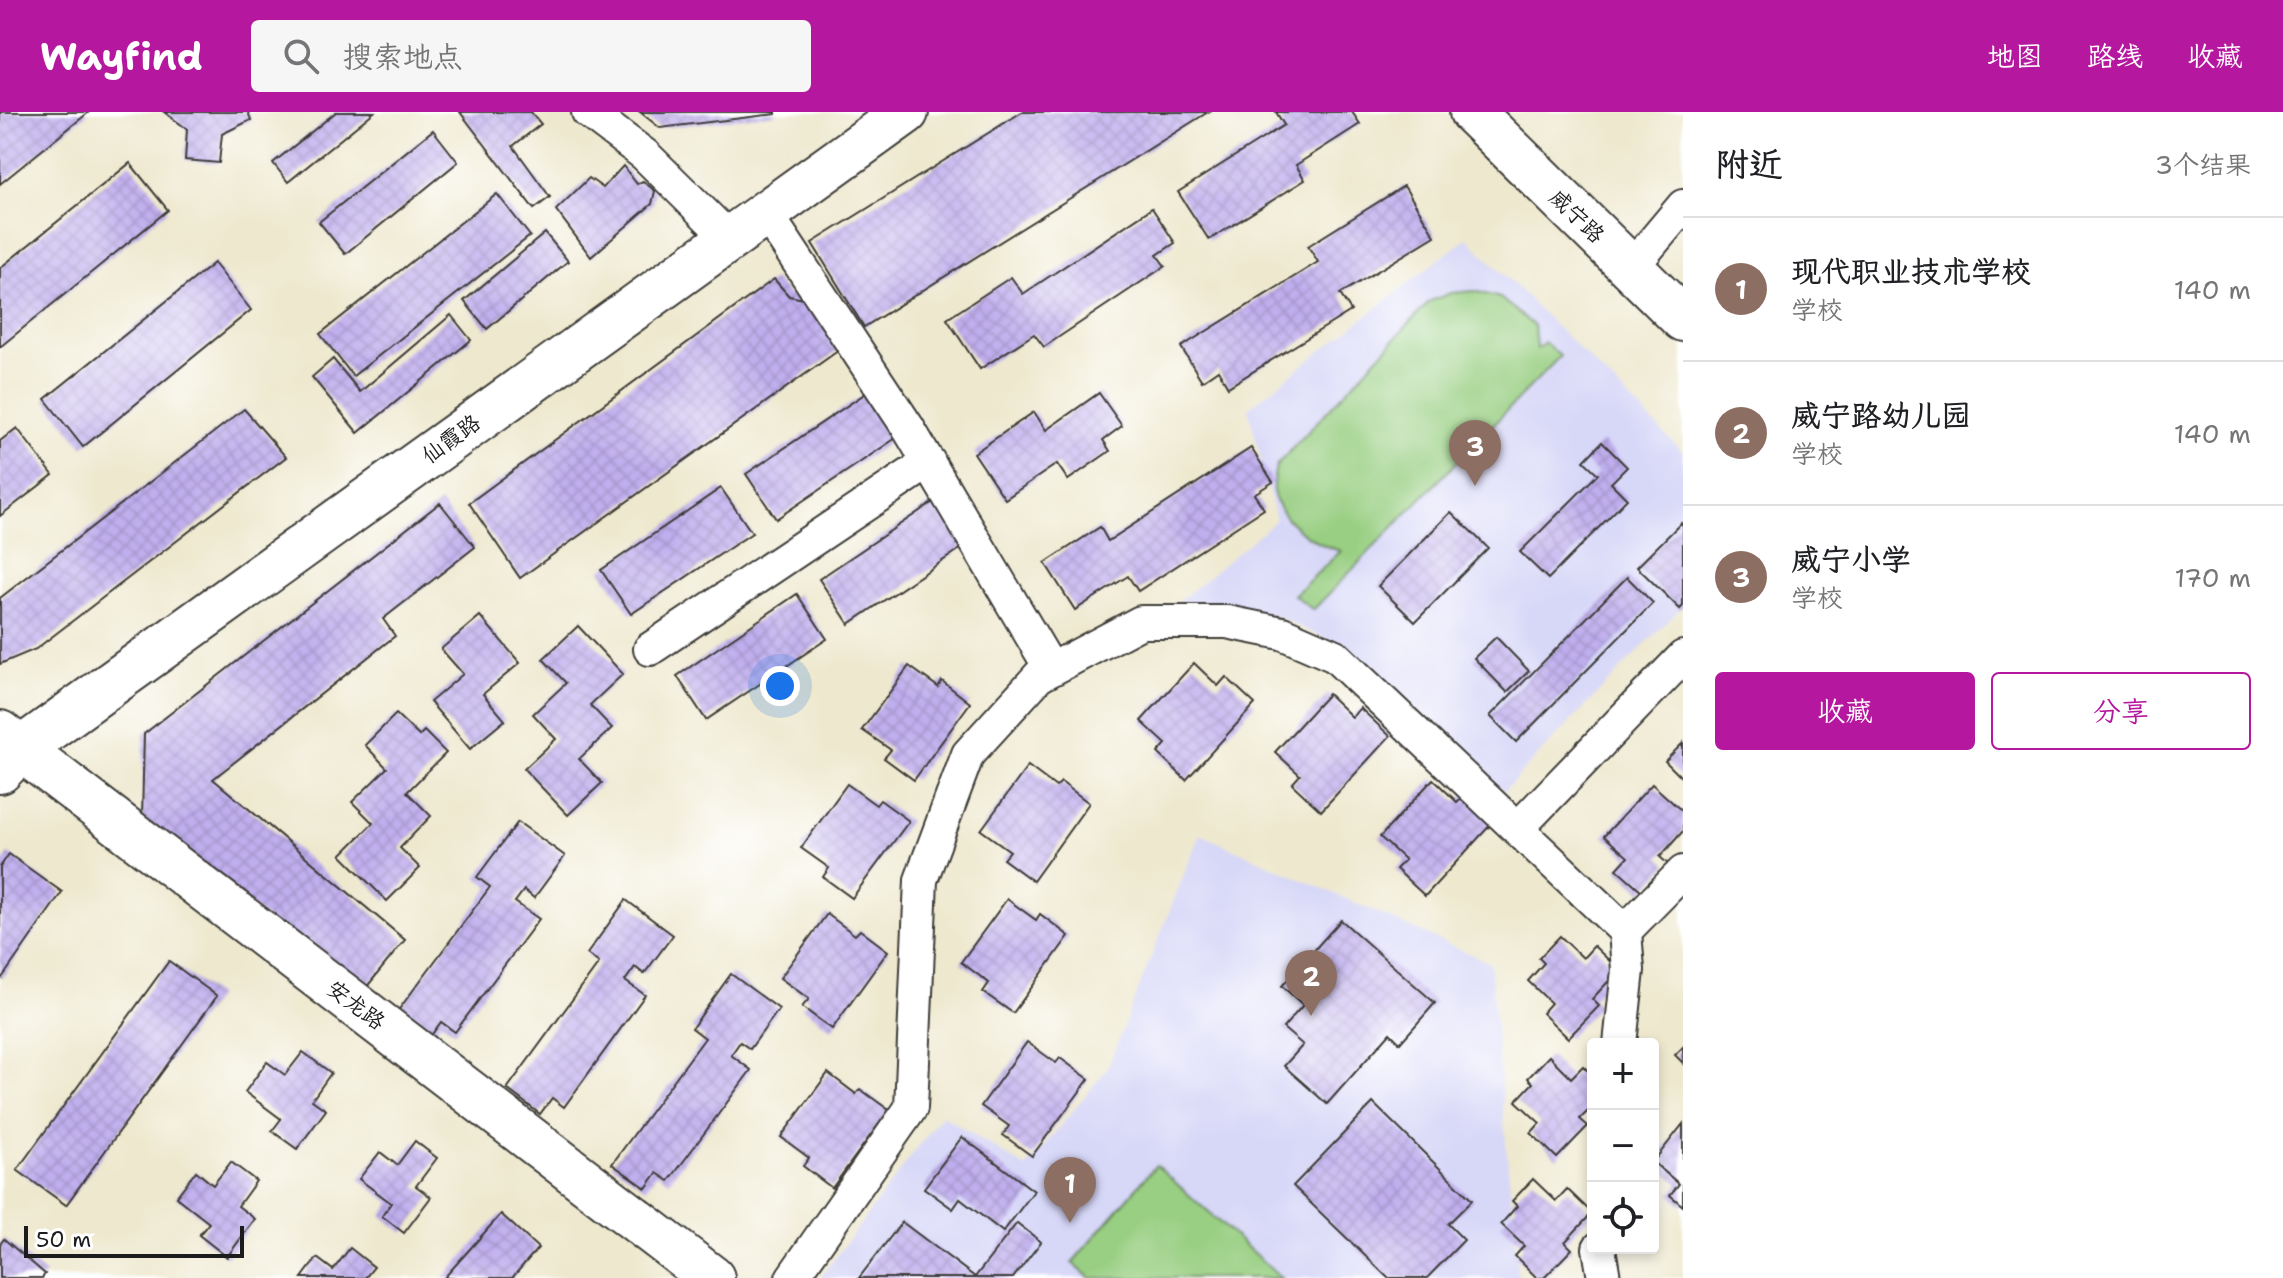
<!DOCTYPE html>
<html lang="zh">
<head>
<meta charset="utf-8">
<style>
  :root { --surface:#fff; --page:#f6f6f6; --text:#202124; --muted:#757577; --line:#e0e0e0; --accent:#b5179e }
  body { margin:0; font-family:"Shantell Sans","LXGW WenKai TC",sans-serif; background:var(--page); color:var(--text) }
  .controls { position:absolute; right:24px; bottom:24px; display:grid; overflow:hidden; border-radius:8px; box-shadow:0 4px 12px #0003 }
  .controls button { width:72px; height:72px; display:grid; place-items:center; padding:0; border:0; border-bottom:2px solid var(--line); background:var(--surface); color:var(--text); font:40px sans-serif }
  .scale { position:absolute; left:24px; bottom:20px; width:220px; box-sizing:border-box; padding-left:8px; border:4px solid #1c1c1c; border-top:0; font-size:22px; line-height:28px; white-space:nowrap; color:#1c1c1c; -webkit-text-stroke:6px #fff; paint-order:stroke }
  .you { position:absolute; left:780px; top:574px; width:28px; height:28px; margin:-20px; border:6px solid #fff; border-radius:50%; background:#1a73e8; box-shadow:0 0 0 12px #1a73e833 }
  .badge { display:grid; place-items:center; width:52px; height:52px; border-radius:50%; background:var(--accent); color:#fff; font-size:26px; font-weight:700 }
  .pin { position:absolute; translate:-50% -66px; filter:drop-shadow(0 2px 4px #0008) }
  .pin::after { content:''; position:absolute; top:42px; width:28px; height:24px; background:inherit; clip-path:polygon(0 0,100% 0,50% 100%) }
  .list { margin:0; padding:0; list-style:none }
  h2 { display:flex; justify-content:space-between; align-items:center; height:104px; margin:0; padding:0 32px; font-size:34px }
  h2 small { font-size:26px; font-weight:400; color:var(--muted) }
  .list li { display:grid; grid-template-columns:52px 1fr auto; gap:24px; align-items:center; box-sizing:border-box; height:144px; padding:0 32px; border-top:2px solid var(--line) }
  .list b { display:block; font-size:30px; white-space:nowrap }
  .list p { margin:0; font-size:26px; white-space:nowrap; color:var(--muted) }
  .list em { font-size:26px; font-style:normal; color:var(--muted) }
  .actions { display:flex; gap:16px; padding:24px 32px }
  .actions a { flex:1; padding:18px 0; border:2px solid var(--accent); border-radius:8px; text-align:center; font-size:28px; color:var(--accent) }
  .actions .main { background:var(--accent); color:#fff }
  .icon { flex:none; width:44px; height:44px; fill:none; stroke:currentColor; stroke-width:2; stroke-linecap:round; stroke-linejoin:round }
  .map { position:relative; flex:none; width:1683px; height:1166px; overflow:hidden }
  header { display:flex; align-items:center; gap:48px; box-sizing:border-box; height:112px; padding:0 40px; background:var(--accent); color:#fff }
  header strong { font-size:38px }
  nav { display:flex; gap:44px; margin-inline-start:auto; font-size:28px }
  .search { width:560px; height:72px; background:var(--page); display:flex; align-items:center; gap:20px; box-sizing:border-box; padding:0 28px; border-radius:8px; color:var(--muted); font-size:30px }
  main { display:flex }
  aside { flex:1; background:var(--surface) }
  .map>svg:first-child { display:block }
  .built { fill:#d7d7f8 }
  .park { fill:#99cf82; stroke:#5a764f; stroke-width:2 }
  .building { fill:url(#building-cross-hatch) }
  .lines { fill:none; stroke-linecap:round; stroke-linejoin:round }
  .street-casing { stroke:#3c3b37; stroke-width:36 }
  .secondary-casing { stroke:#3c3b37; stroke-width:48 }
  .street { stroke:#fff; stroke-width:32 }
  .secondary { stroke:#fff; stroke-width:44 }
  .labels { text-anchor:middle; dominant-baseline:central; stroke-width:6; stroke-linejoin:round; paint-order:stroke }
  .street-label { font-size:22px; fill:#1c1c1c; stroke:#fff }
</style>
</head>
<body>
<header>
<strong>Wayfind</strong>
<div class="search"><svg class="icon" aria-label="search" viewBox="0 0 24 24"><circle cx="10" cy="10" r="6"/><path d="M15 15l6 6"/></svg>搜索地点</div>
<nav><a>地图</a><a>路线</a><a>收藏</a></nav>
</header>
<main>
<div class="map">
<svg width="1683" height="1166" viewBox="0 0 1683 1166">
  <defs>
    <pattern id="building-cross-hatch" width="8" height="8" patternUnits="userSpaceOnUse" patternTransform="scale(2)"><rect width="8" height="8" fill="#c0afee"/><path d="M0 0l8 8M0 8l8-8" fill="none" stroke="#a496cc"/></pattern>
  </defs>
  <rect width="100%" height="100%" fill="#fff"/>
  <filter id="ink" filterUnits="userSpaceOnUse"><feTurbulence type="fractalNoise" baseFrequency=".0125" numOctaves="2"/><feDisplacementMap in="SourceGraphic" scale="16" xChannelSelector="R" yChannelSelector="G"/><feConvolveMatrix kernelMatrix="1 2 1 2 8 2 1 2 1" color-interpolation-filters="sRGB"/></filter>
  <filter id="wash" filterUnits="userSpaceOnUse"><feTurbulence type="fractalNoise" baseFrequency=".006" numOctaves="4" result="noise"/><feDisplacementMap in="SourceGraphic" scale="32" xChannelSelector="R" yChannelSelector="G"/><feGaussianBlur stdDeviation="1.8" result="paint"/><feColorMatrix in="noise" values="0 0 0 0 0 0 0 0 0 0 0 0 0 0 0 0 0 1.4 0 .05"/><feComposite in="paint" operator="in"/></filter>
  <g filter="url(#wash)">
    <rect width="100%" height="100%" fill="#eee8ce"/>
    <g class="built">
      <path d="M 1467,126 L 1683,340 L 1683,493 L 1502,681 L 1379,562 L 1333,530 L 1276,504 L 1178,490 L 1276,408 L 1248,296 Z"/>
      <path d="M 1200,722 L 1490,851 L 1518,1166 L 820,1166 L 942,1003 L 1026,1056 L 1107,957 Z"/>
    </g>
    <g class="park">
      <path d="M 1474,179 L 1500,186 L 1534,214 L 1536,237 L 1545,231 L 1560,244 L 1313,498 L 1294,483 L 1341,439 C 1313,432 1279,409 1273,379 C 1272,371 1275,361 1276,354 L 1430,189 L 1451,181 Z"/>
      <path d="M 1156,1053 L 1281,1166 L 1090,1166 L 1072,1151 Z"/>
    </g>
    <g id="blocks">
      <g class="building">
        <path d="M 0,0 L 89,0 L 0,72 Z"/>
        <path d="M 164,0 L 248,0 L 251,8 L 222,22 L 219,51 L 185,48 L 187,17 Z"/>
        <path d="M 336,0 L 374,0 L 288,70 L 273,51 Z"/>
        <path d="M 460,0 L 531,0 L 541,12 L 513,34 L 550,85 L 534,97 Z"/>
        <path d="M 640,0 L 776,0 L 776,2 L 660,16 Z"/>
        <path d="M 1022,0 L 1208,0 L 864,215 L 812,131 Z"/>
        <path d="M 1276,0 L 1352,0 L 1360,12 L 1296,53 L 1305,68 L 1209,128 L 1178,80 L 1284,13 Z"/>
        <path d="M 433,18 L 458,50 L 345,142 L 319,110 Z"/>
        <path d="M 130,51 L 168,98 L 0,235 L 0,156 Z"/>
        <path d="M 623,54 L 637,72 L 643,69 L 655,79 L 652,92 L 591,145 L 556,98 L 589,66 L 603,76 Z"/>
        <path d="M 1404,74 L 1435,124 L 1340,182 L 1351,199 L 1228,275 L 1218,258 L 1202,269 L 1181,235 L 1318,150 L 1308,134 Z"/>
        <path d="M 497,82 L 530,124 L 353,264 L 320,222 Z"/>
        <path d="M 1152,96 L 1175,131 L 1157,143 L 1165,154 L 1044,235 L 1034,222 L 980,257 L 947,207 L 1011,165 L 1023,182 Z"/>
        <path d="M 545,121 L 568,149 L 487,217 L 464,189 Z"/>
        <path d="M 214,151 L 251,198 L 83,335 L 45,287 Z"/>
        <path d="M 774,167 L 789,184 L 819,190 L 846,233 L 520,466 L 469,391 Z"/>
        <path d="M 451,203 L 471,228 L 358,321 L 312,265 L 333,247 L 360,280 Z"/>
        <path d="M 866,281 L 896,326 L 776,407 L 746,362 Z"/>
        <path d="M 1099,281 L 1122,314 L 1103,328 L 1110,339 L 1068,368 L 1057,352 L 1005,387 L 974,341 L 1034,300 L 1046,318 Z"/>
        <path d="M 244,297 L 286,345 L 36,537 L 0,552 L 0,486 Z"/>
        <path d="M 17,316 L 53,363 L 0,404 L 0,329 Z"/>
        <path d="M 1602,330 L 1627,355 L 1611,371 L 1627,387 L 1548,467 L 1520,440 L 1598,362 L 1584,349 Z"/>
        <path d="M 1251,336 L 1273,370 L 1254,382 L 1264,397 L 1138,479 L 1128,464 L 1075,498 L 1045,451 L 1100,415 L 1108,429 Z"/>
        <path d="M 721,376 L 752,421 L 631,502 L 601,458 Z"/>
        <path d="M 939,386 L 969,431 L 849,512 L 819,467 Z"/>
        <path d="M 440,391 L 475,435 L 383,507 L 395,524 L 213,667 L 405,828 L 361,882 L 142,707 L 144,622 Z"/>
        <path d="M 1451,400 L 1488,436 L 1415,510 L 1378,474 Z"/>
        <path d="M 1681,411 L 1683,413 L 1683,494 L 1680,497 L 1637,455 Z"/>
        <path d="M 1627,465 L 1653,491 L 1516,630 L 1490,604 Z"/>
        <path d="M 797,482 L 827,527 L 706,608 L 677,564 Z"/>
        <path d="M 480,504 L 520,551 L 483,582 L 505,608 L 470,637 L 430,590 L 463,562 L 441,537 Z"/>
        <path d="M 578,514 L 623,562 L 590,593 L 612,616 L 579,647 L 602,671 L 568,703 L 524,657 L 556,627 L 533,602 L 566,571 L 543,547 Z"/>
        <path d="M 1496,525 L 1529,559 L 1507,580 L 1474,546 Z"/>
        <path d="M 1194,551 L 1218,574 L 1226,565 L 1255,592 L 1186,668 L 1158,641 L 1166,632 L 1141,609 Z"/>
        <path d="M 909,554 L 938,575 L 942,569 L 970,591 L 914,668 L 884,646 L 891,638 L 862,618 Z"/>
        <path d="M 1328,582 L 1352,605 L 1360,596 L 1390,624 L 1321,699 L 1292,672 L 1300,663 L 1275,640 Z"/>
        <path d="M 396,602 L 419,624 L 424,619 L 446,641 L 407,680 L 431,704 L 400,736 L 420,756 L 387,789 L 341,743 L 373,711 L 352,690 L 387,656 L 365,633 Z"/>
        <path d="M 1683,631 L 1683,667 L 1665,649 Z"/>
        <path d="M 1028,654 L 1056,675 L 1061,670 L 1089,691 L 1033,769 L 1003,747 L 1010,739 L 981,718 Z"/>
        <path d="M 1433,667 L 1457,690 L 1465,682 L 1494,709 L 1425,784 L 1396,757 L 1405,748 L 1380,725 Z"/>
        <path d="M 847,672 L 876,693 L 880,688 L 909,709 L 852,786 L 823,765 L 829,756 L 801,736 Z"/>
        <path d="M 1652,672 L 1683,700 L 1683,719 L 1660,745 L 1668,752 L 1643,780 L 1617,757 L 1628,745 L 1604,724 Z"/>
        <path d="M 518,710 L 565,744 L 534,786 L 524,778 L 515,790 L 539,807 L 455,920 L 441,910 L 430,925 L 397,900 L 490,775 L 477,765 Z"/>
        <path d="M 9,742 L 62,780 L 2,866 L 0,864 L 0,755 Z"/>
        <path d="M 1007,787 L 1036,808 L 1040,802 L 1069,824 L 1013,901 L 983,880 L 989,871 L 961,850 Z"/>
        <path d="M 626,788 L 673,823 L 644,862 L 635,855 L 625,869 L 645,883 L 564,995 L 552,986 L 540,1002 L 507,977 L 599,851 L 587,842 Z"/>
        <path d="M 827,802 L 855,823 L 860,818 L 888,839 L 832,917 L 802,895 L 809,887 L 780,866 Z"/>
        <path d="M 1341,808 L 1435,891 L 1400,931 L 1390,921 L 1327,992 L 1284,954 L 1303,933 L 1283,916 L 1303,893 L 1282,874 Z"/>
        <path d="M 1560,824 L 1583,846 L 1594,834 L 1619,858 L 1592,887 L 1599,894 L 1568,926 L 1542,901 L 1551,891 L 1528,869 L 1544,851 L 1539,846 Z"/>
        <path d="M 169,849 L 217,884 L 66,1093 L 17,1058 Z"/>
        <path d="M 731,862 L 779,897 L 750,937 L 740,930 L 731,943 L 751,958 L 669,1069 L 657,1061 L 646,1076 L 612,1052 L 705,926 L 692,916 Z"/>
        <path d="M 1027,930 L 1056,951 L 1060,946 L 1089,967 L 1032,1044 L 1003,1023 L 1009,1014 L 981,994 Z"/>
        <path d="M 1683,935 L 1683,951 L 1675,943 Z"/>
        <path d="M 303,940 L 331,961 L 312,988 L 326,998 L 297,1037 L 272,1019 L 281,1007 L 245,980 L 267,950 L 285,963 Z"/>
        <path d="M 1549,944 L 1571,966 L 1583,954 L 1593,964 L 1593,994 L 1580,1007 L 1588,1014 L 1557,1046 L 1531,1021 L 1540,1011 L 1516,989 L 1533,971 L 1528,966 Z"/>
        <path d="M 828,961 L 856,982 L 860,977 L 889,998 L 832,1076 L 803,1054 L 809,1046 L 781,1025 Z"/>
        <path d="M 1373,991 L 1472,1088 L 1448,1112 L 1464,1128 L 1427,1166 L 1388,1166 L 1293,1074 Z"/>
        <path d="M 1683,1012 L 1683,1094 L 1670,1083 L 1679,1072 L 1653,1050 Z"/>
        <path d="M 962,1025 L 1034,1079 L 1003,1120 L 960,1087 L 953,1097 L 924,1076 Z"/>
        <path d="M 415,1029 L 437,1046 L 416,1074 L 431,1085 L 404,1121 L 382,1104 L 391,1091 L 359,1067 L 380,1040 L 397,1053 Z"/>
        <path d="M 231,1050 L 256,1069 L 238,1094 L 255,1107 L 227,1145 L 199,1123 L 209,1111 L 176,1085 L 196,1059 L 213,1073 Z"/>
        <path d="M 1533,1067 L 1556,1089 L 1567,1077 L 1592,1101 L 1565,1130 L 1572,1137 L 1544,1166 L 1537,1166 L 1515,1144 L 1524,1134 L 1501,1112 L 1517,1094 L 1512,1089 Z"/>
        <path d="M 501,1102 L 538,1136 L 512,1166 L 444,1166 Z"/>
        <path d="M 902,1110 L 975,1165 L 1017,1111 L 1041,1130 L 1013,1166 L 859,1166 Z"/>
        <path d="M 4,1127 L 45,1162 L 42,1166 L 0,1166 L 0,1132 Z"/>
        <path d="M 350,1136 L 374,1155 L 365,1166 L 302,1166 L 317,1146 L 333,1158 Z"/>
      </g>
    </g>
  </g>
  <g filter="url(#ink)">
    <use href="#blocks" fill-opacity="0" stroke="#3c3b37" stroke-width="2"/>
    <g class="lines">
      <defs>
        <g id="street">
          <path d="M 588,0 L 645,43 L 730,127"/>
          <path d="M 766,101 L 907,314 L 1051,557"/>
          <path d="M 1631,156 L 1683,94"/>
          <path d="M 650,537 L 929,350"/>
          <path d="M 1518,716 L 1683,545"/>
          <path d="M 1625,819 L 1683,760"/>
          <path d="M 1599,1136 L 1604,1166"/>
          <path d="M 792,1166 L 911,996 L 921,768 L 968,642 L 1039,564 L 1141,510 L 1227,510 L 1282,521 L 1335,544 L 1625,819 L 1628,858 L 1620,932"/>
        </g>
        <g id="secondary">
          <path d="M 1472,0 L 1683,207"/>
          <path d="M 0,621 L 712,1166"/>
          <path d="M 0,659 L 21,637 L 906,0"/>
        </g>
      </defs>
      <use href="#street" class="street-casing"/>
      <use href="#secondary" class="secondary-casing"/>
      <use href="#street" class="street"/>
      <use href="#secondary" class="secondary"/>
    </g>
  </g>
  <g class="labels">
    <g class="street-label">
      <text transform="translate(1577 104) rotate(44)">威宁路</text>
      <text transform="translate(451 327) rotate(-36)">仙霞路</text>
      <text transform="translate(356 893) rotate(37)">安龙路</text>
    </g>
  </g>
</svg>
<div class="controls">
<button>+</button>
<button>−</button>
<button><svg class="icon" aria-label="locate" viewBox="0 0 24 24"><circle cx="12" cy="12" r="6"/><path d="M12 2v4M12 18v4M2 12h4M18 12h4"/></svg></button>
</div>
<div class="scale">50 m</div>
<div class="you"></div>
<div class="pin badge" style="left:1070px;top:1111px;background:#8d6e63">1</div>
<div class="pin badge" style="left:1311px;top:904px;background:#8d6e63">2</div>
<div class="pin badge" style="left:1475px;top:374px;background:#8d6e63">3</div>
</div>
<aside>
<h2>附近<small>3个结果</small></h2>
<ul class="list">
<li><span class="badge" style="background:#8d6e63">1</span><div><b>现代职业技术学校</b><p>学校</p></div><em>140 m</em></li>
<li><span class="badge" style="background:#8d6e63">2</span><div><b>威宁路幼儿园</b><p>学校</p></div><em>140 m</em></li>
<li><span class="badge" style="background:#8d6e63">3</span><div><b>威宁小学</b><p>学校</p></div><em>170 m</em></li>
</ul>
<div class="actions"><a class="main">收藏</a><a>分享</a></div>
</aside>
</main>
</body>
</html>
